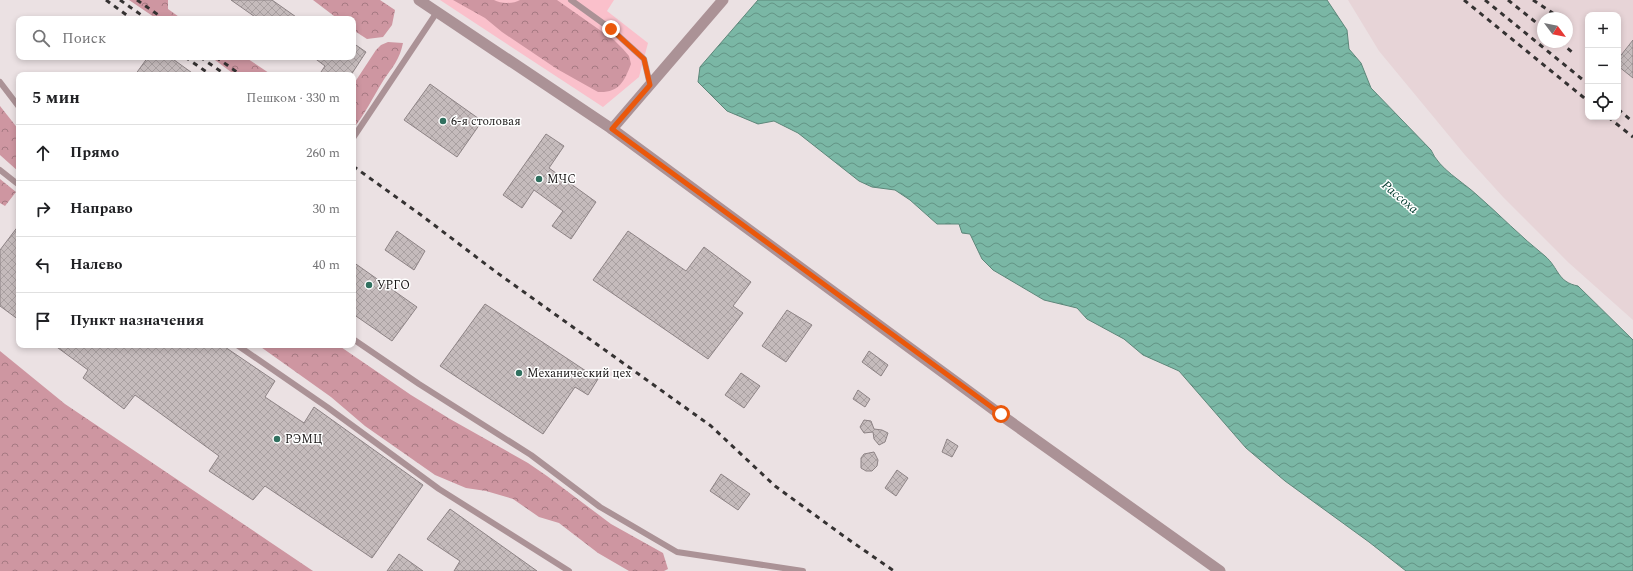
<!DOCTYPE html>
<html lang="ru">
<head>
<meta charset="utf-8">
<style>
  :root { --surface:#fff; --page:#f2f2f2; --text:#202124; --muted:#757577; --line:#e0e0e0 }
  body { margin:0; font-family:Spectral,serif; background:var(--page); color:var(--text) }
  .controls { position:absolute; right:12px; top:12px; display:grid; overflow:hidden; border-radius:8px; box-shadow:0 2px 6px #0003 }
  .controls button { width:36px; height:36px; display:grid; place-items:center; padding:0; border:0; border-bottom:1px solid var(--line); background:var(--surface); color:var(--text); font:20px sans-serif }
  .compass { position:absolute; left:1537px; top:12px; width:36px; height:36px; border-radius:50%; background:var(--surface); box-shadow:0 2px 6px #0003; rotate:122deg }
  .stop { position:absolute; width:12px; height:12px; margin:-9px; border:3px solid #ea580c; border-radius:50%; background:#fff }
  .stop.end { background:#ea580c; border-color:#fff; box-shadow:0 1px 4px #0008 }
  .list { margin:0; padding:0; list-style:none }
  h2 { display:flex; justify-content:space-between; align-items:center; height:52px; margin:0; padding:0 16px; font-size:17px }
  h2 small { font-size:13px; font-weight:400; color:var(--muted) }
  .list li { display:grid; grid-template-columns:26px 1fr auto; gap:12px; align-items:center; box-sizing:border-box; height:56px; padding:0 16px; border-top:1px solid var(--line) }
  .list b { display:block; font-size:15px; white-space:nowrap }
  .list em { font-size:13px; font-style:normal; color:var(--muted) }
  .icon { flex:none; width:22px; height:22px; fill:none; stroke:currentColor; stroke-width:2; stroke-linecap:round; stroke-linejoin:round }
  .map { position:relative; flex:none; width:1633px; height:571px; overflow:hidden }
  .search { position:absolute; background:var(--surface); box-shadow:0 2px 6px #0003; left:16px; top:16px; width:340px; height:44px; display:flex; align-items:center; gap:10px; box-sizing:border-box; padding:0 14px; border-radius:8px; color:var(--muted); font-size:15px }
  .panel { position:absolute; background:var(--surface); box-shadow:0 2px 6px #0003; left:16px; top:72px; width:340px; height:276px; border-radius:8px }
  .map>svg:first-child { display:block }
  .built { fill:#e7d4d7; fill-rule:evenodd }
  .green { fill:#fac0cb }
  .forest { fill:url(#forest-crowns) }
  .water { fill:url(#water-waves); stroke:#5d877a }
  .building { fill:url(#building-cross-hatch); stroke:#8d8385 }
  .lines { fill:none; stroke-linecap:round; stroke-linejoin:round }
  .service { stroke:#ab9296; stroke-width:6 }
  .minor { stroke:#ab9296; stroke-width:11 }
  .tertiary { stroke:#ab9296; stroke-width:11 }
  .rail { stroke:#353232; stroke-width:3; stroke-dasharray:5 5; stroke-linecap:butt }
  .route { stroke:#ea580c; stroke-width:5 }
  .poi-dot { fill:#30705f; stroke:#fff; stroke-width:1.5 }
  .labels { text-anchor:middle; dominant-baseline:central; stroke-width:3; stroke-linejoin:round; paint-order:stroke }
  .poi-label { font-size:12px; fill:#191616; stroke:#fff; text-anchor:start }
  .water-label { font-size:13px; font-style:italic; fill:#094034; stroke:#fff }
</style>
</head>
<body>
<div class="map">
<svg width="1633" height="571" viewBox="0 0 1633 571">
  <defs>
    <pattern id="forest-crowns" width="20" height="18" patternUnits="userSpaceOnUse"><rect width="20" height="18" fill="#ce96a1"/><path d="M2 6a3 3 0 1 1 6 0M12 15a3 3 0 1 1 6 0" fill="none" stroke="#a67982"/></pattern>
    <pattern id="water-waves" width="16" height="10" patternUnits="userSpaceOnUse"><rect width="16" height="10" fill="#7ab7a5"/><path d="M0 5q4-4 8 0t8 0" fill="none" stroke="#639485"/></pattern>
    <pattern id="building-cross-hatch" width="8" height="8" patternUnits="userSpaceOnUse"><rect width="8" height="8" fill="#c5bbbc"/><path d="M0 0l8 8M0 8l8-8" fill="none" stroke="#a9a0a1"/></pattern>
  </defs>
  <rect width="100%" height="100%" fill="#ebe1e3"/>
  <path class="built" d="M 1348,0 L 1633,0 L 1633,320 L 1569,263 L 1503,197 L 1465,155 L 1379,51 ZM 1588,15 L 1618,15 L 1618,117 L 1588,117 ZM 1543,18 L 1567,18 L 1567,42 L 1543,42 Z"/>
  <path class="green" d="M 440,0 L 614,0 L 607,11 L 648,43 L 639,77 L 603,107 Z"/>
  <g class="forest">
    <path d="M 129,0 L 168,0 L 168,9 L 182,19 L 157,19 Z"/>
    <path d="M 313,0 L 380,0 L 395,10 L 392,25 L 383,37 L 367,39 L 353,30 L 353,19 L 338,19 Z"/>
    <path d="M 453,0 L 494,0 C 501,4 513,4 520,0 L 557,0 L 614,40 L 623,49 L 629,56 L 631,64 C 624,82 619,93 598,92 L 557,69 L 502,32 L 485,18 Z"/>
    <path d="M 388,42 L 403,43 C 399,61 393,66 383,81 C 373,97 365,114 353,129 L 353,85 L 376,50 L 381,45 Z"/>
    <path d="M 211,57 L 245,57 L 272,75 L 235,75 Z"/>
    <path d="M 0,106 L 19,130 L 19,172 L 0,155 Z"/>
    <path d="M 0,179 L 16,192 L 5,206 L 0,203 Z"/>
    <path d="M 258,345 L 338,345 L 411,395 L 450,419 L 528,463 L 547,476 L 611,524 L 663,553 L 668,569 L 664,571 L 629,571 L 598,553 L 559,523 L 539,517 L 513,499 L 486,491 L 466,488 L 435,475 L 365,426 L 331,397 Z"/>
    <path d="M 0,351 L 65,404 L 313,571 L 0,571 Z"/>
  </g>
  <path class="water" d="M 758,0 L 1327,0 L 1347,30 L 1349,49 L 1361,63 L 1371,88 L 1431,150 C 1439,169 1462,181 1477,195 C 1500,215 1521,237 1545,256 C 1559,268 1557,282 1578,286 L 1633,340 L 1633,571 L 1406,571 L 1369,542 L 1285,481 L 1246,448 L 1179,371 L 1143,355 L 1124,339 L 1087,319 L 1077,308 L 1044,300 L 993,270 L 982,259 L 970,234 L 962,233 L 959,224 L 937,224 L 910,200 L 895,190 L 872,187 L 859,181 L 798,133 L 774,121 L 758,124 L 727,111 L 698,82 L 700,67 Z"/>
  <g class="building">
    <path d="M 231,0 L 272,0 L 299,19 L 258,19 Z"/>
    <path d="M 1633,40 L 1633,78 L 1618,66 L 1618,59 Z"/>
    <path d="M 353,43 L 366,52 L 351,75 L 319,75 L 325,66 L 313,57 L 353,57 Z"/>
    <path d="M 148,57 L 170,57 L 195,75 L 135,75 Z"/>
    <path d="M 430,84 L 482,121 L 457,157 L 404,120 Z"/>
    <path d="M 546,134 L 564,146 L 549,168 L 596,202 L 571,239 L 552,226 L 563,211 L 534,190 L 522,208 L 503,195 Z"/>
    <path d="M 19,225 L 19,320 L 0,306 L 0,250 Z"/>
    <path d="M 397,231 L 425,251 L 414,270 L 385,250 Z"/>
    <path d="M 628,231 L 686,271 L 704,247 L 751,282 L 733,306 L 743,313 L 708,359 L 593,280 Z"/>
    <path d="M 353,262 L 417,307 L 392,341 L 353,314 Z"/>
    <path d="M 485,304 L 598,379 L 588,395 L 575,387 L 543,434 L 440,366 Z"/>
    <path d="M 787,310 L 812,325 L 786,362 L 762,346 Z"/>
    <path d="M 54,345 L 222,345 L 275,381 L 265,397 L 304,423 L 314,407 L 423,485 L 372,558 L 265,486 L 253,500 L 209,471 L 219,456 L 135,395 L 124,409 L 83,378 L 88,370 Z"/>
    <path d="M 869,351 L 888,365 L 881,376 L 862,362 Z"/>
    <path d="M 741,373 L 760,386 L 744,408 L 725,395 Z"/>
    <path d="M 858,390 L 870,399 L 865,407 L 853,399 Z"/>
    <path d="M 864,420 L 871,421 L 874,429 L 882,430 L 888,433 L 885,442 L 879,445 L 874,439 L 873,432 L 864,433 L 860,427 Z"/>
    <path d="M 947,439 L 958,446 L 952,457 L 942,452 Z"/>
    <path d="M 874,452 L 878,460 L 877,466 L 872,471 L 866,471 L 861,468 L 861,458 L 864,454 Z"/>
    <path d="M 897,470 L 908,478 L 896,496 L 885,488 Z"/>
    <path d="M 721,474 L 750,494 L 738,510 L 710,491 Z"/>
    <path d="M 450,509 L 537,571 L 454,571 L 460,561 L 427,539 Z"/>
    <path d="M 399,554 L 423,571 L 387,571 Z"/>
  </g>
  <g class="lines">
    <g class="service">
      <path d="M 571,0 L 611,29 L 644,59 L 650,85"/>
      <path d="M 0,82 L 19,107"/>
      <path d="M 353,138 L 437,12"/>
      <path d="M 0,170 L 19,185"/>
      <path d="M 353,339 L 419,384 L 531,455 L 600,507 L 677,552 L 803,571"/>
      <path d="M 237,345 L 327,407 L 439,489 L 569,571"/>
    </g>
    <path class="minor" d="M 419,0 L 612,129"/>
    <path class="tertiary" d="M 723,0 L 612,129 L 1001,415 L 1220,571"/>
    <g class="rail">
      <path d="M 106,0 L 132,19"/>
      <path d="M 120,0 L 147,19"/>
      <path d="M 137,0 L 164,19"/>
      <path d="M 1464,0 L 1588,101"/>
      <path d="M 1485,0 L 1588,84"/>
      <path d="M 1508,0 L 1543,28"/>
      <path d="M 1533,0 L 1557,16"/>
      <path d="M 1560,42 L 1572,52"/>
      <path d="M 185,57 L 211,75"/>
      <path d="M 200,57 L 226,75"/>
      <path d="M 216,57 L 241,75"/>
      <path d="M 1618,109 L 1633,122"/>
      <path d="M 1608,117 L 1633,137"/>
      <path d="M 353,166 L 421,215 L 496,272 L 711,426 L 775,486 L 845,537 L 894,571"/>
    </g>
  </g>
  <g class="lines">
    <path class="route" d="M 611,29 L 644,59 L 650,85 L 612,129 L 1001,414"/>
  </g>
  <g class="poi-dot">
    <circle cx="443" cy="121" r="4"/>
    <circle cx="539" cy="179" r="4"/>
    <circle cx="369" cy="285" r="4"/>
    <circle cx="519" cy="373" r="4"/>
    <circle cx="277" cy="439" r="4"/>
  </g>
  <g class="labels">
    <g class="poi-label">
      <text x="451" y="121">6-я столовая</text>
      <text x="547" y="179">МЧС</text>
      <text x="377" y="285">УРГО</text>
      <text x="527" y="373">Механический цех</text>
      <text x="285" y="439">РЭМЦ</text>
    </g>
    <g class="water-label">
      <text transform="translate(1400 197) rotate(40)">Рассоха</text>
    </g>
  </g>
</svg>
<div class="controls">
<button>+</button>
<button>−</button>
<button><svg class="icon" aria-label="locate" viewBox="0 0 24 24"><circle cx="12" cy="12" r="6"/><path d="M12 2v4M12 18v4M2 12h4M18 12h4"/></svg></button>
</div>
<svg class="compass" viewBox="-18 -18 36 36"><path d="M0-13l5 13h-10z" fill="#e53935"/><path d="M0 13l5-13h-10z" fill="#757577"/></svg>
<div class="stop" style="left:1001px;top:414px"></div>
<div class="stop end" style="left:611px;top:29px"></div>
<div class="search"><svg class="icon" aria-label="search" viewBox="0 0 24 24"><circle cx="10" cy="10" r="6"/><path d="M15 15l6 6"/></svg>Поиск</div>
<section class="panel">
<h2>5 мин<small>Пешком · 330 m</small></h2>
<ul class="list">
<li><svg class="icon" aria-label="ahead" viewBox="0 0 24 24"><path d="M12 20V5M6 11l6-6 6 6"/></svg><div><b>Прямо</b></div><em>260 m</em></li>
<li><svg class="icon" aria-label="right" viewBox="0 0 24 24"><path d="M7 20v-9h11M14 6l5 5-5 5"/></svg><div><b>Направо</b></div><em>30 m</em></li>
<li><svg class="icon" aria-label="left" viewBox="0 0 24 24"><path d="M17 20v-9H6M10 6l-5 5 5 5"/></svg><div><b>Налево</b></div><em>40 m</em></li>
<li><svg class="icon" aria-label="arrive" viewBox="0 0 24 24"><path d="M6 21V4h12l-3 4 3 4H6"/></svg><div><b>Пункт назначения</b></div></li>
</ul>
</section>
</div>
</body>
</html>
